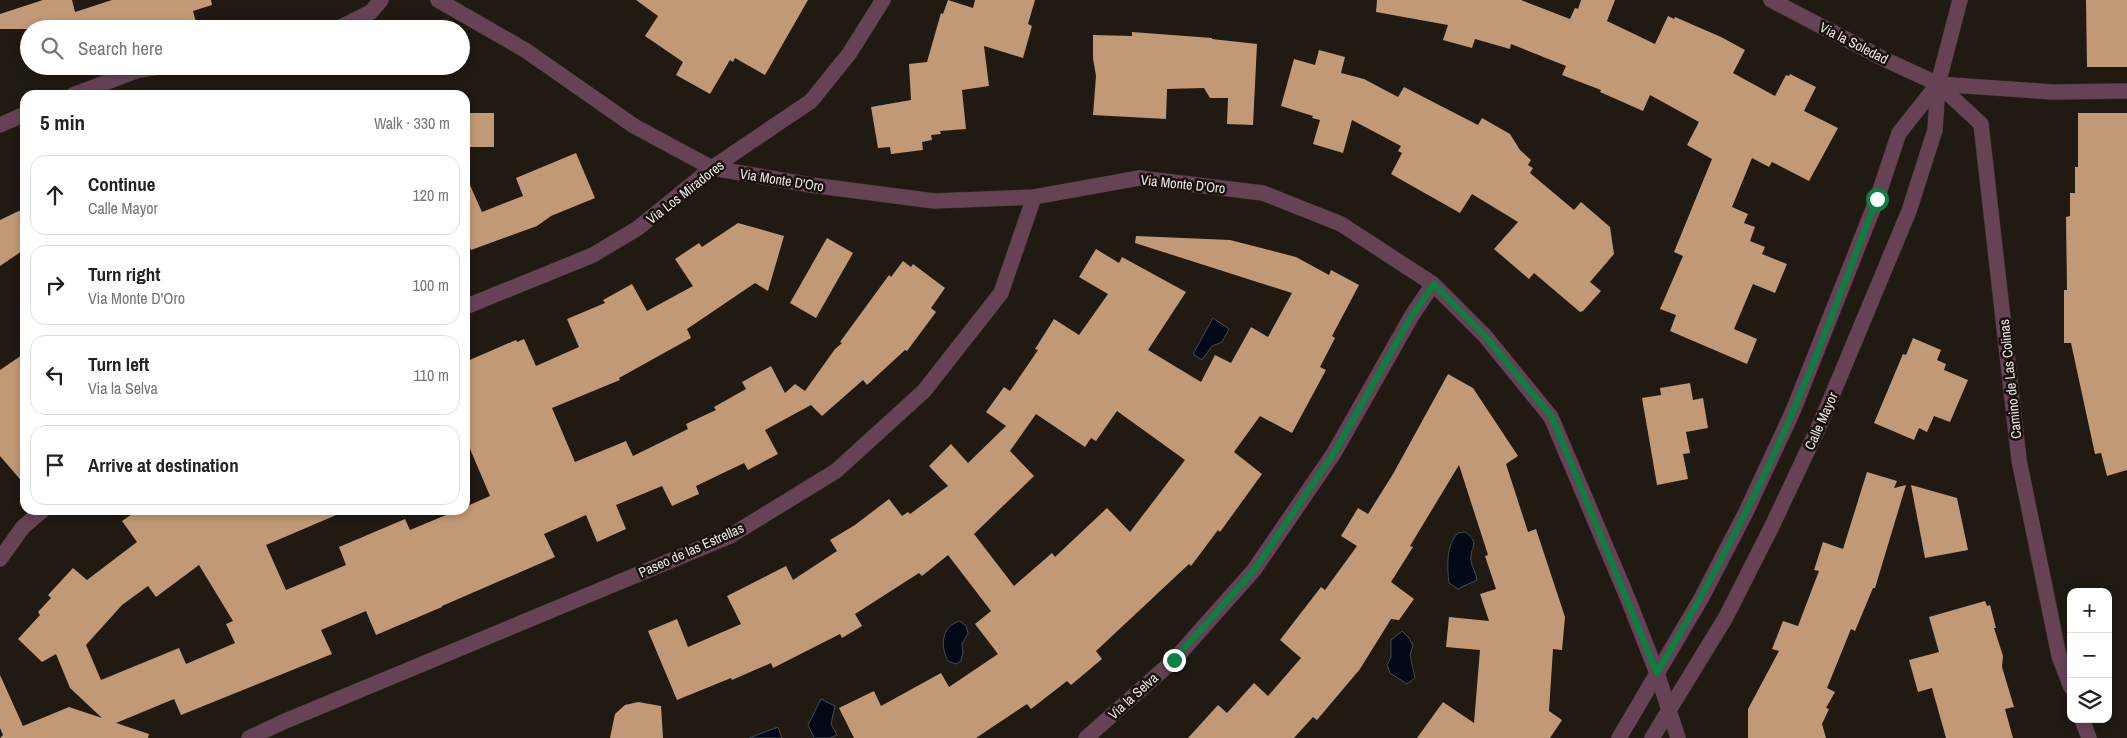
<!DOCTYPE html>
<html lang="en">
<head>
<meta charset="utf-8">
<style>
  :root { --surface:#fff; --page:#f6f6f6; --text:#222; --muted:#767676; --line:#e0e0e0 }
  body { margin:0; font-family:"Archivo Narrow",sans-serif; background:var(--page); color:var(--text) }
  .controls { position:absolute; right:15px; bottom:15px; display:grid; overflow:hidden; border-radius:10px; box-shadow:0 2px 8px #0003 }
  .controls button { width:45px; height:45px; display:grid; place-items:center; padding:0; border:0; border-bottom:1px solid var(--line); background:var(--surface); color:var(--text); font:25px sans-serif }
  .stop { position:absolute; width:15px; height:15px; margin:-11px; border:4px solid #0b8043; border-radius:50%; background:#fff }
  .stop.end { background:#0b8043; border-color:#fff; box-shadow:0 1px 5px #0008 }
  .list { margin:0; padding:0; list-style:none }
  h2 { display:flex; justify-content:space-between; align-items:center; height:65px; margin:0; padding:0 20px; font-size:21px }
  h2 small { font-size:16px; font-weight:400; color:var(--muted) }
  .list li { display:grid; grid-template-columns:32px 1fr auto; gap:15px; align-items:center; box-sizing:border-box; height:80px; margin:0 10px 10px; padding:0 10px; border:1px solid var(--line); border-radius:15px }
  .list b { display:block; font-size:19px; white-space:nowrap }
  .list p { margin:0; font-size:16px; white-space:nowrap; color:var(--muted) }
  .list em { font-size:16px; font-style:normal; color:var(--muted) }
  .icon { flex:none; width:28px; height:28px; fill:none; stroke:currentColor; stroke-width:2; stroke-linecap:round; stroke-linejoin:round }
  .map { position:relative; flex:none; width:2127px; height:738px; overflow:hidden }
  .search { position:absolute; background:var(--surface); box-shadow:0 2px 8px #0003; left:20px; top:20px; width:450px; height:55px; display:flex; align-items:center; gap:12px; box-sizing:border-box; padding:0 18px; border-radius:28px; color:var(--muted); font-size:19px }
  .panel { position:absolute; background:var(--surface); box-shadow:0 2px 8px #0003; left:20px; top:90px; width:450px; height:425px; border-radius:15px }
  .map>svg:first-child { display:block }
  .water { fill:#000915; stroke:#464b52 }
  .building { fill:#c19976; fill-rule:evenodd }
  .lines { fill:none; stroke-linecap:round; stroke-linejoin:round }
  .minor-casing { stroke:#3d3630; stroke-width:16 }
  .minor { stroke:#664255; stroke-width:15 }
  .route { stroke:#0b8043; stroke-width:6 }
  .labels { text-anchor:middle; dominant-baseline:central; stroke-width:5; stroke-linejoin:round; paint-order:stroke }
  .street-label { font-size:14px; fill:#e9e4df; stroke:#18110b }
</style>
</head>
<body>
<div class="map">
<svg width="2127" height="738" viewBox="0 0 2127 738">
  <rect width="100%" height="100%" fill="#211a13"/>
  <g class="water">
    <path d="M 1213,318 L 1229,329 L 1222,342 L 1212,346 L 1202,360 L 1193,354 Z"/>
    <path d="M 1465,532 C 1482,545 1469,546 1471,561 C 1472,567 1476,573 1477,580 L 1458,589 L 1449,583 C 1447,566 1446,545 1458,533 Z"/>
    <path d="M 960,621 L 966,626 L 968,633 L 962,645 L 963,652 L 961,661 L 956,664 L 948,661 C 940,646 941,626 960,621 Z"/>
    <path d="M 1402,631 L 1409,638 L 1413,646 L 1410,655 L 1415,678 L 1407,684 L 1390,673 L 1387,665 L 1391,657 L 1391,640 Z"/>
    <path d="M 821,699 L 835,706 L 831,724 L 837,735 L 830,738 L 814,738 L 808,725 Z"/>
    <path d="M 778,727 L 782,738 L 749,738 Z"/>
  </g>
  <g class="building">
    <path d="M 43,0 L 72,0 L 75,12 L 112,0 L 211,0 L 212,5 L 193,11 L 197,26 L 183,29 L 164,29 L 162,21 L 138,29 L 0,29 L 0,14 Z"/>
    <path d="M 636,0 L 808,0 L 765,75 L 735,58 L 733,62 L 730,60 L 710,94 L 676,75 L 683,62 L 645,36 L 658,16 Z"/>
    <path d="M 948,0 L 973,8 L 975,0 L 1035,0 L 1028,24 L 1032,26 L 1023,58 L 984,46 L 989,86 L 962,90 L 966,129 L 940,131 L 941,134 L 931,135 L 932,140 L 922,142 L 923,150 L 891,154 L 890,147 L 878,148 L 871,107 L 911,100 L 909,64 L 927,62 L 941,13 L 943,14 Z"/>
    <path d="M 1377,0 L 1521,0 L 1570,19 L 1575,8 L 1578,9 L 1581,0 L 1615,0 L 1607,21 L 1655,44 L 1668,16 L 1674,19 L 1675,17 L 1721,37 L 1745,50 L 1733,73 L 1775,96 L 1786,75 L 1789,76 L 1790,74 L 1816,87 L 1804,111 L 1838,128 L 1809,181 L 1772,162 L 1769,167 L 1752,158 L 1732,207 L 1748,214 L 1744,223 L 1755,227 L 1750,241 L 1765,247 L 1762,254 L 1787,264 L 1775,293 L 1753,284 L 1734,329 L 1757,339 L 1747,364 L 1670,331 L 1676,315 L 1660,309 L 1683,256 L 1674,252 L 1712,159 L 1687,145 L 1699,122 L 1650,95 L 1643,111 L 1600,92 L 1601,90 L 1562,75 L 1566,66 L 1511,44 L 1510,49 L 1475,39 L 1472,48 L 1443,40 L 1448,25 L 1376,12 Z"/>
    <path d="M 2086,0 L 2127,0 L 2127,67 L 2087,67 Z"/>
    <path d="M 1132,32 L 1212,38 L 1212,39 L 1257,44 L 1253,125 L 1227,124 L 1228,98 L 1210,98 L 1204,88 L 1167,89 L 1166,119 L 1093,115 L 1096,76 L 1093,58 L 1093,35 L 1132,36 Z"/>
    <path d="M 1319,50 L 1345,57 L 1341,73 L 1364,79 L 1398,97 L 1404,87 L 1478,125 L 1482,118 L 1510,134 L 1520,150 L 1531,160 L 1528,165 L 1533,168 L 1530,173 L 1574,210 L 1581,202 L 1610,227 L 1614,254 L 1590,282 L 1601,291 L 1583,311 L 1580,312 L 1534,273 L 1529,279 L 1494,249 L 1518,222 L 1472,194 L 1460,213 L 1391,174 L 1402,153 L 1398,151 L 1401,146 L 1352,120 L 1343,153 L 1313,144 L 1320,120 L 1312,118 L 1313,116 L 1281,106 L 1294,59 L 1315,65 Z"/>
    <rect x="465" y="113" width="29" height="34"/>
    <path d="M 2078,113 L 2127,113 L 2127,470 L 2107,476 L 2101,453 L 2095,454 L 2071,343 L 2064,343 L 2064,290 L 2067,290 L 2066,217 L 2070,216 L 2070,193 L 2075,193 L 2075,167 L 2078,167 Z"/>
    <path d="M 576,153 L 595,198 L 551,216 L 537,226 L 471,250 L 465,237 L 465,174 L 482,212 L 523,196 L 516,178 Z"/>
    <path d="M 25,208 L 25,249 L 0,266 L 0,220 Z"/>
    <path d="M 738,223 L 784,236 L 768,291 L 755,283 L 687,329 L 691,338 L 619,378 L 620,380 L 552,408 L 575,462 L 626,441 L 633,456 L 688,429 L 686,424 L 716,410 L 714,407 L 746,389 L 742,382 L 771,366 L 785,393 L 795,384 L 805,391 L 835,349 L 842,343 L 840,342 L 889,275 L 891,277 L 903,261 L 911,267 L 913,264 L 945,288 L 931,308 L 936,312 L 907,351 L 905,350 L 867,385 L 863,380 L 822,416 L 811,405 L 765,430 L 778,454 L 748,470 L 744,463 L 696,486 L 699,494 L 672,506 L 662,486 L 616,505 L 626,529 L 597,542 L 586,515 L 544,534 L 555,557 L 442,606 L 442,607 L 376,635 L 366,611 L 321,630 L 332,654 L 181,715 L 174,699 L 116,723 L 149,734 L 148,738 L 0,738 L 3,735 L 0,728 L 0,675 L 23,726 L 69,707 L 102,718 L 70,688 L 56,654 L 42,662 L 18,639 L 40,615 L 38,612 L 51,598 L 48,595 L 73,568 L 87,580 L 137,542 L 122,521 L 138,510 L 348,510 L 266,545 L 286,590 L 346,565 L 339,547 L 405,519 L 410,530 L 458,510 L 465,510 L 465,507 L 490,496 L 465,437 L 465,362 L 516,340 L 517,342 L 524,339 L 536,366 L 579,347 L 567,319 L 605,303 L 603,300 L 632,284 L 647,311 L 693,286 L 675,259 L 699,243 L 702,247 ZM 199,565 L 233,621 L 226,624 L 235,643 L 186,664 L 179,648 L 101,680 L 86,645 L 122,605 L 148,586 L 156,597 Z"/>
    <path d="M 1136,236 L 1230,240 L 1296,257 L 1329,275 L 1331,270 L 1359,285 L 1332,336 L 1335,338 L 1320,367 L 1326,370 L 1292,433 L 1260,416 L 1234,452 L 1262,474 L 1220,532 L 1218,530 L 1191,566 L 1189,564 L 1096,651 L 1102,659 L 1071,685 L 1067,681 L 1031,709 L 1027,704 L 976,738 L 854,738 L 839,708 L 874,691 L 881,706 L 941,673 L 949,687 L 998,654 L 975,624 L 991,611 L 948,555 L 922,576 L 919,573 L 855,614 L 862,626 L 842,638 L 840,634 L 773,668 L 771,663 L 732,680 L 731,678 L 677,700 L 648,631 L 677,619 L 688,647 L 741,624 L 727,596 L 786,566 L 793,580 L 837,551 L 830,540 L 855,525 L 889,499 L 902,516 L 908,512 L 910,514 L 948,486 L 929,466 L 951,444 L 968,463 L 1006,426 L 986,412 L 1004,387 L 1010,391 L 1038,350 L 1035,349 L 1054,319 L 1079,335 L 1108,294 L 1079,277 L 1096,249 L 1119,263 L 1122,257 L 1186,292 L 1148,350 L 1201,382 L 1215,355 L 1231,363 L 1251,327 L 1268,337 L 1292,293 L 1135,243 ZM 1117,411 L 1185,460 L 1130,532 L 1107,508 L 1055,557 L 1052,553 L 1014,586 L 974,534 L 1034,476 L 1010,451 L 1036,414 L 1085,447 L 1091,438 L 1096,441 Z"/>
    <path d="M 827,238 L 853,253 L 816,318 L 790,303 Z"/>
    <path d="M 1913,338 L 1941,350 L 1937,360 L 1946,364 L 1944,370 L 1968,380 L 1950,422 L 1934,416 L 1927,432 L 1919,428 L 1914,440 L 1874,423 L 1903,354 L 1906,355 Z"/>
    <path d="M 25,353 L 25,485 L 0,456 L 0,370 Z"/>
    <path d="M 1448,374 L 1473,388 L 1518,456 L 1506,464 L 1528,532 L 1536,529 L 1565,617 L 1562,650 L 1553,649 L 1549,711 L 1562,720 L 1550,738 L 1417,738 L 1443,702 L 1474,723 L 1480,650 L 1446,647 L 1449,617 L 1489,621 L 1480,594 L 1496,589 L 1485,556 L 1488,555 L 1459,465 L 1410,546 L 1413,547 L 1391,582 L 1414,599 L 1399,620 L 1391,619 L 1360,669 L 1317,720 L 1313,717 L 1294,738 L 1188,738 L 1218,705 L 1227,713 L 1254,683 L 1268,696 L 1301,658 L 1280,640 L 1321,587 L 1325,590 L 1357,546 L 1341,536 L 1358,508 L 1368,514 L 1393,474 Z"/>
    <path d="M 1690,383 L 1693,400 L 1703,398 L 1708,428 L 1686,432 L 1690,453 L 1683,454 L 1688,479 L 1657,485 L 1642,398 L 1661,395 L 1660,388 Z"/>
    <path d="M 1867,472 L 1897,481 L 1894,488 L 1906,485 L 1875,588 L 1873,588 L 1855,631 L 1851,629 L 1827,688 L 1835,692 L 1826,708 L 1829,709 L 1822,724 L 1826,738 L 1748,738 L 1748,709 L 1779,651 L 1772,649 L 1783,621 L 1798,626 L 1819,571 L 1814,570 L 1823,542 L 1843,549 Z"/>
    <path d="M 1911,485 L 1957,498 L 1968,550 L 1925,558 Z"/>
    <path d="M 1985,601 L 1987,606 L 1990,605 L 1996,628 L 1994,628 L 2003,656 L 2002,667 L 2014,707 L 2005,709 L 2013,738 L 1946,738 L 1932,688 L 1918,692 L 1909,660 L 1939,652 L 1929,617 Z"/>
    <path d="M 638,702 L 661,706 L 663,738 L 610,738 L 615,714 L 625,705 Z"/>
  </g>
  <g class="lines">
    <defs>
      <g id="minor">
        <path d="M 438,0 L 525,50 L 634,126 L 712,168 L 811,185 L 934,201 L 1034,197 L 1139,178 L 1263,193 L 1341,224 L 1433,284 L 1485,336 L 1551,417 L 1628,599 L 1657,673 L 1678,738"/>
        <path d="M 1771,0 L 1884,59 L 1938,84 L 1981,124 L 2019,460 L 2059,656 L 2071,687"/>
        <path d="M 337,29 L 371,12 L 381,0"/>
        <path d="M 1938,84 L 2052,92 L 2127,91"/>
        <path d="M 73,95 L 136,71 L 163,66"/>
        <path d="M 0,125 L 25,114"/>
        <path d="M 465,307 L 593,255 L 638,228 L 712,168 L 811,101 L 849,54 L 883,0"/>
        <path d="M 0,559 L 23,527 L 43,510"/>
        <path d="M 2082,719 L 2089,738"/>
        <path d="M 249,738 L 283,722 L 730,536 L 836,471 L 924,391 L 1001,293 L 1034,197"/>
        <path d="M 1086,738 L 1174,660 L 1254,570 L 1334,453 L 1411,317 L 1433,284"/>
        <path d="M 1619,738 L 1702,597 L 1746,512 L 1793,411 L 1877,199 L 1899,133 L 1938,84"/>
        <path d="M 1652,738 L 1726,617 L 1773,524 L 1821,422 L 1909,211 L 1935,130 L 1938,84 L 1960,0"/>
      </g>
    </defs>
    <use href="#minor" class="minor-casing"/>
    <use href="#minor" class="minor"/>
  </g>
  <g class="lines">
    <path class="route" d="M 1174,660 L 1254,570 L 1334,453 L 1411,317 L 1434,284 L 1485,336 L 1552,417 L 1657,673 C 1707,588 1755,501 1793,411 C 1823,342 1849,270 1877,199"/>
  </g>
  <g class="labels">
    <g class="street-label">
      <text transform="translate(1854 43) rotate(27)">Via la Soledad</text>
      <text transform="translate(782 180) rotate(9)">Via Monte D'Oro</text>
      <text transform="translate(1183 184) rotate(6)">Via Monte D'Oro</text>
      <text transform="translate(685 192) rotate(-38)">Via Los Miradores</text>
      <text transform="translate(2010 379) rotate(-96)">Camino de Las Colinas</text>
      <text transform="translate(1821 421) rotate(-66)">Calle Mayor</text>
      <text transform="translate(691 550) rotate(-24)">Paseo de las Estrellas</text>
      <text transform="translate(1133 696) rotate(-42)">Via la Selva</text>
    </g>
  </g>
</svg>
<div class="controls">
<button>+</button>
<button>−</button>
<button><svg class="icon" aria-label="layers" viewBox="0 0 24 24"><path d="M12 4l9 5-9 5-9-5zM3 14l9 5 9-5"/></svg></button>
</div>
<div class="stop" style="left:1877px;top:199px"></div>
<div class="stop end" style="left:1174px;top:660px"></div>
<div class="search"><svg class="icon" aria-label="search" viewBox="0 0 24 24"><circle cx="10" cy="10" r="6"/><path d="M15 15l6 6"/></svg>Search here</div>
<section class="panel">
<h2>5 min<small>Walk · 330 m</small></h2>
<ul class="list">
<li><svg class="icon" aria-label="ahead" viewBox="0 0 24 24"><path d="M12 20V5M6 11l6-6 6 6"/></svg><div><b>Continue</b><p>Calle Mayor</p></div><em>120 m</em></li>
<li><svg class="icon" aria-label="right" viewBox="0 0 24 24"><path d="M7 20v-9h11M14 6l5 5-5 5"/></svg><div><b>Turn right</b><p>Via Monte D'Oro</p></div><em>100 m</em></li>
<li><svg class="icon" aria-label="left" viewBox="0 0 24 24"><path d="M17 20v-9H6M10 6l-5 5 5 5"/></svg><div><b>Turn left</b><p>Via la Selva</p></div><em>110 m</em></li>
<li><svg class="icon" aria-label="arrive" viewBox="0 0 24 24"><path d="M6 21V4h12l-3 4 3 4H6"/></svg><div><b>Arrive at destination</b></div></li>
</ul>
</section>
</div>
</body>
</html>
